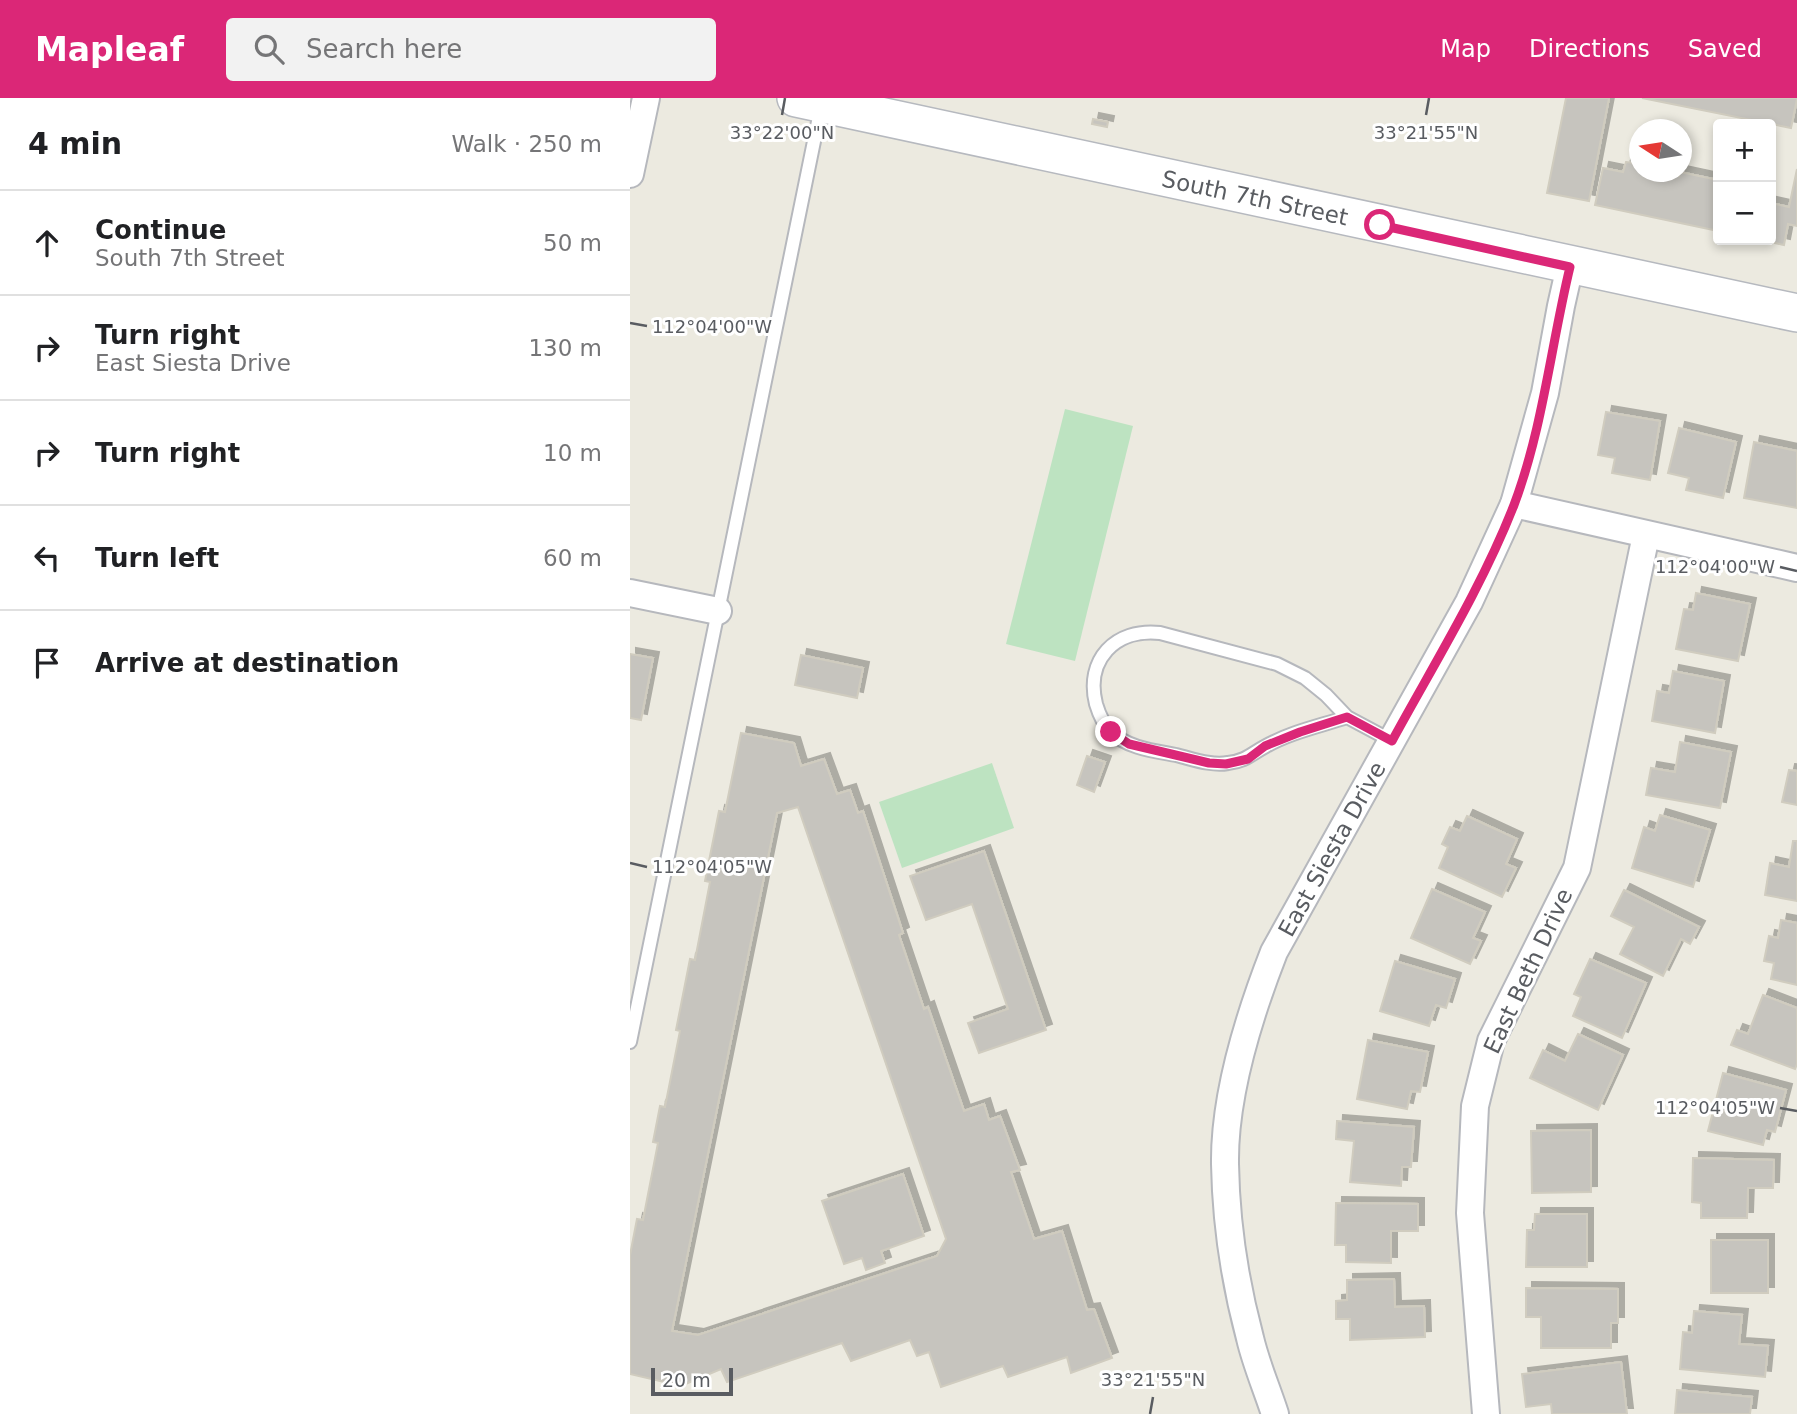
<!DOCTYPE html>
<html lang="en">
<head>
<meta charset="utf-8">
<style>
  :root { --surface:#fff; --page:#f2f2f2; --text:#202124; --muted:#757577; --line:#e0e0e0; --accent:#db2777 }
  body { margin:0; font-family:"DejaVu Sans",sans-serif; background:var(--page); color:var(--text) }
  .controls { position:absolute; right:21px; top:21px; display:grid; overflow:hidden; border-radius:7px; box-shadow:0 4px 10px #0003 }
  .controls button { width:63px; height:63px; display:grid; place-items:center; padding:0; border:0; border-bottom:2px solid var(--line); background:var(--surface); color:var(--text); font:35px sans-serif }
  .compass { position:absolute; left:999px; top:21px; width:63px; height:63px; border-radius:50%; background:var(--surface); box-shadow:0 4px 10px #0003; rotate:282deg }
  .scale { position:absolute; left:21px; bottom:18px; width:82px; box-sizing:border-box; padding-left:7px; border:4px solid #595c61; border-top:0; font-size:19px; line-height:24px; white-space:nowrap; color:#595c61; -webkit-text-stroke:5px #fff; paint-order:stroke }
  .stop { position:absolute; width:21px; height:21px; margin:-16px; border:5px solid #db2777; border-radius:50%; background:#fff }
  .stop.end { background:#db2777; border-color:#fff; box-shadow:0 2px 7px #0008 }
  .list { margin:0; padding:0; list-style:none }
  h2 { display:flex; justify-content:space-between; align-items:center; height:91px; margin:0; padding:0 28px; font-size:30px }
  h2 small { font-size:23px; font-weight:400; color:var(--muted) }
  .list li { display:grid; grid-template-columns:46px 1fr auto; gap:21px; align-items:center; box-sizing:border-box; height:105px; padding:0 28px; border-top:2px solid var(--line) }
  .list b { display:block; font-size:26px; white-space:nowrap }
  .list p { margin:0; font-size:23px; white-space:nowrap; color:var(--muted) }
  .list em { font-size:23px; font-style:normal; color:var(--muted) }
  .icon { flex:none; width:38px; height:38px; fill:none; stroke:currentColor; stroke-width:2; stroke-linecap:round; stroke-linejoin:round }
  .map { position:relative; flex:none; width:1167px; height:1316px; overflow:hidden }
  header { display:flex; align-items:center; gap:42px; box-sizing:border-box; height:98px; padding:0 35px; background:var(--accent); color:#fff }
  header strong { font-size:33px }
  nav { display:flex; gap:38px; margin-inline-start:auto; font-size:24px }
  .search { width:490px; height:63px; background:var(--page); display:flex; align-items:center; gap:18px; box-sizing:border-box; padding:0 24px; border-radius:7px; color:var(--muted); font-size:26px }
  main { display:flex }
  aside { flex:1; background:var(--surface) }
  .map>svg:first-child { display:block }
  .pitch { fill:#bde3c1 }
  .building { fill:#c6c4be; stroke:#d0ccbf; stroke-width:2; fill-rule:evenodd; filter:url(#shadow) }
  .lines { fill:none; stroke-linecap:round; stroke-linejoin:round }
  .lane-casing { stroke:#b6b8bd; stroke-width:16 }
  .street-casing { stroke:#b6b8bd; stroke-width:30 }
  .secondary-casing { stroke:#b6b9bf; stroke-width:40 }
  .lane { stroke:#fff; stroke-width:12 }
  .street { stroke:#fff; stroke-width:26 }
  .secondary { stroke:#fff; stroke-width:37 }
  .route { stroke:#db2777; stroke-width:9 }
  .ticks { fill:none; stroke:#595c61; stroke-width:2.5 }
  .labels { text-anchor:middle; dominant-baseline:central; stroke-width:6; stroke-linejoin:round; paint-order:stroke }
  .street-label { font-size:23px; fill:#595c61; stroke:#fff }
  .ticks-label { font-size:18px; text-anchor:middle; fill:#595c61; stroke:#fff; stroke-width:6; stroke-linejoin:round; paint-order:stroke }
</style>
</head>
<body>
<header>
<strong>Mapleaf</strong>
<div class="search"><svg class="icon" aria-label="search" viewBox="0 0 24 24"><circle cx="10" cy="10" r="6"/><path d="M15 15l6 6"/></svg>Search here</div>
<nav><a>Map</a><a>Directions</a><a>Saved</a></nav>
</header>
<main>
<aside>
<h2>4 min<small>Walk · 250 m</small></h2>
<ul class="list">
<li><svg class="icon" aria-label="ahead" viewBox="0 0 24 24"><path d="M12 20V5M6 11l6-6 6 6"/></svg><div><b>Continue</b><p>South 7th Street</p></div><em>50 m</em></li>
<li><svg class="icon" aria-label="right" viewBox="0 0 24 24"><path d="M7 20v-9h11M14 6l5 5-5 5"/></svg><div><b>Turn right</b><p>East Siesta Drive</p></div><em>130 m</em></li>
<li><svg class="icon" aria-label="right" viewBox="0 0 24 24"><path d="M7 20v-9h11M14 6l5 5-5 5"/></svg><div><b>Turn right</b></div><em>10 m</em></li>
<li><svg class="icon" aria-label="left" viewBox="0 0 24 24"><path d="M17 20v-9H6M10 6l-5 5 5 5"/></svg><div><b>Turn left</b></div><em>60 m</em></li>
<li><svg class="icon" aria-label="arrive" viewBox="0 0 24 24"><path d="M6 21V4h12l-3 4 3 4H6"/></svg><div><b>Arrive at destination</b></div></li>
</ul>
</aside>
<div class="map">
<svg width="1167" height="1316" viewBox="0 0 1167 1316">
  <defs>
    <filter id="shadow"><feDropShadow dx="6" dy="-6" stdDeviation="0" flood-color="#0004"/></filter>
  </defs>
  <rect width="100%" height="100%" fill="#eceae0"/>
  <g class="pitch">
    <path d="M 435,311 L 503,328 L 445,563 L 376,546 Z"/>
    <path d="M 362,665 L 384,730 L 272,770 L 249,704 Z"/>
  </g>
  <g class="building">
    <path d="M 936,0 L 979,0 L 959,103 L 917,95 Z"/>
    <path d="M 1012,0 L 1167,0 L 1167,1 L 1161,30 Z"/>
    <path d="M 463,21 L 478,24 L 477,29 L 462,26 Z"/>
    <path d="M 996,64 L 1010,66 L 1010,74 L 1029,74 L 1049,78 L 1050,74 L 1088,82 L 1088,133 L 965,107 L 973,70 L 993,74 Z"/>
    <path d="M 1167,71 L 1167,128 L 1158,126 L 1154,147 L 1131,142 L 1141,142 L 1141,105 L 1159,109 Z"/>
    <path d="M 976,314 L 1030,323 L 1020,382 L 982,375 L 985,360 L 968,357 Z"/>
    <path d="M 1049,330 L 1106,344 L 1093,400 L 1056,392 L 1059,380 L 1038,375 Z"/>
    <path d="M 1124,344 L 1167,353 L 1167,410 L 1114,400 Z"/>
    <path d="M 1066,495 L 1120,506 L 1108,563 L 1046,551 L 1054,511 L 1063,512 Z"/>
    <path d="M 0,556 L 23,560 L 11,622 L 0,620 Z"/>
    <path d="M 171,557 L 233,570 L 227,600 L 165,587 Z"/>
    <path d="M 1043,573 L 1094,583 L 1085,635 L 1022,623 L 1027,593 L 1039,595 Z"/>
    <path d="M 111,635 L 164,645 L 171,668 L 194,661 L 207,696 L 220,692 L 228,715 L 233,713 L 273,835 L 269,837 L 294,911 L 298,909 L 334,1013 L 354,1006 L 359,1022 L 370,1018 L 390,1072 L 381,1074 L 404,1141 L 432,1133 L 457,1212 L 464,1211 L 482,1260 L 441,1275 L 437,1259 L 378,1279 L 373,1268 L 311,1289 L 299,1254 L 287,1258 L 280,1242 L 221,1263 L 212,1245 L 97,1284 L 91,1271 L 51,1288 L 0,1276 L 0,1157 L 7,1121 L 13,1122 L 28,1045 L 23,1044 L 30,1008 L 35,1009 L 50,933 L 46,932 L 60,861 L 65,862 L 80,784 L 75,783 L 89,713 L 95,714 ZM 168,709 L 316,1141 L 307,1158 L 68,1237 L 42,1233 L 147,715 Z"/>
    <path d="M 1050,644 L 1101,654 L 1090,710 L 1016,697 L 1021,670 L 1045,674 Z"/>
    <path d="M 457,658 L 475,664 L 464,694 L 447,687 Z"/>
    <path d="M 1159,672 L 1167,673 L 1167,707 L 1152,704 Z"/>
    <path d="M 1030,717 L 1080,732 L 1063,789 L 1002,770 L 1014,729 L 1025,733 Z"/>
    <path d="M 837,718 L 887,741 L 876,766 L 886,770 L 872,799 L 809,770 L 818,749 L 812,746 L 820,729 L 830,733 Z"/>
    <path d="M 1163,743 L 1167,743 L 1167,803 L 1135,797 L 1140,765 L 1159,769 Z"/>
    <path d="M 354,753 L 416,932 L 349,955 L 338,925 L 378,911 L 342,806 L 296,822 L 280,778 Z"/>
    <path d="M 802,791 L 855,814 L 843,840 L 851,843 L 840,866 L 781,840 Z"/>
    <path d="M 994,792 L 1069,829 L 1060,846 L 1051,841 L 1033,878 L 990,856 L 1004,829 L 981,818 Z"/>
    <path d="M 1151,822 L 1167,825 L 1167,887 L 1141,881 L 1144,865 L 1134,863 L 1139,838 L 1148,840 Z"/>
    <path d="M 960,861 L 1016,885 L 992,940 L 943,918 L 951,899 L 944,896 Z"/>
    <path d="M 765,863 L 825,881 L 816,910 L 806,907 L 799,928 L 750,913 Z"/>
    <path d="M 1133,897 L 1167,910 L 1167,966 L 1165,971 L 1101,947 L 1107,932 L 1118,936 Z"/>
    <path d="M 948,936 L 993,957 L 968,1012 L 900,980 L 913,952 L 935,963 Z"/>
    <path d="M 738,942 L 798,954 L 790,994 L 781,993 L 777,1011 L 727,1001 Z"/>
    <path d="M 1093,975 L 1156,992 L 1145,1034 L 1137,1032 L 1133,1047 L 1078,1033 Z"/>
    <path d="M 707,1023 L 784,1029 L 781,1069 L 772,1069 L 771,1088 L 720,1084 L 724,1043 L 706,1041 Z"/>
    <path d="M 961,1032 L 961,1094 L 902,1095 L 901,1033 Z"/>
    <path d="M 1063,1060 L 1144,1062 L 1143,1090 L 1118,1090 L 1117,1120 L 1071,1120 L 1071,1105 L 1062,1104 Z"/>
    <path d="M 273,1076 L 294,1138 L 251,1153 L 255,1165 L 236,1172 L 232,1160 L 214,1166 L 192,1103 Z"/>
    <path d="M 706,1105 L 788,1106 L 788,1133 L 761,1133 L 761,1165 L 716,1164 L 716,1147 L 705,1147 Z"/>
    <path d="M 905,1116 L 957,1116 L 957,1169 L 896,1169 L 897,1132 L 904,1132 Z"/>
    <rect x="1081" y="1142" width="57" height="53"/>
    <path d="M 764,1181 L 765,1209 L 794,1208 L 795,1239 L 720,1242 L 720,1221 L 706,1221 L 706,1203 L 717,1202 L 717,1182 Z"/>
    <path d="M 896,1190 L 988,1191 L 988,1225 L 981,1225 L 981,1250 L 911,1250 L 911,1219 L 896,1219 Z"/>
    <path d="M 1064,1213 L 1112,1217 L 1109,1246 L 1138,1248 L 1135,1279 L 1050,1271 L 1053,1234 L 1062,1235 Z"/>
    <path d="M 991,1264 L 997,1316 L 922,1316 L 921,1306 L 896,1309 L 892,1276 Z"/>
    <path d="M 1047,1292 L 1122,1299 L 1120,1316 L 1045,1316 Z"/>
  </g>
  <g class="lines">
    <defs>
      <g id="lane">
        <path d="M 717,619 C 690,628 661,634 636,648 C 621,656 616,663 598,665 C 581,668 563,661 546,657 C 525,653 497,650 481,634 C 474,627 469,616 466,606 C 455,562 485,530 530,535 L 647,566 L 675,580 L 696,597 L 717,619 L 762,643"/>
        <path d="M 0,944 L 191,9"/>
      </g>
      <g id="street">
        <path d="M 0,76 L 16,0"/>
        <path d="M 884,406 L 1167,470"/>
        <path d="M 0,495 L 88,513"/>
        <path d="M 645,1316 C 637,1291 626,1266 620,1240 C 605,1184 596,1124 595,1066 C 594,996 619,918 644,854 L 839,504 L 884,406 L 915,295 L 931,208 L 940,168"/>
        <path d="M 856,1316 L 840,1115 L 845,1008 L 861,943 L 947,770 L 1016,437"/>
      </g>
      <path id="secondary" d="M 166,0 L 1167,215"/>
    </defs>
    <use href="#lane" class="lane-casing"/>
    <use href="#street" class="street-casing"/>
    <use href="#secondary" class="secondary-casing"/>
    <use href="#lane" class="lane"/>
    <use href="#street" class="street"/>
    <use href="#secondary" class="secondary"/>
  </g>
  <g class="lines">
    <path class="route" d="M 481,634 L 499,646 L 579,665 L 596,666 L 618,661 L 635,648 L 670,634 L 717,619 L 762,643 C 804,566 852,489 884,407 C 913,330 921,247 940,169 L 750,127"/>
  </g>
  <path class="ticks" d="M 152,17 L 155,0M 796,17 L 799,0M 0,225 L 17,228M 1150,469 L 1167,473M 0,765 L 17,769M 1150,1010 L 1167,1013M 520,1316 L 523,1299"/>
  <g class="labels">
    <g class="street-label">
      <text transform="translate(625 100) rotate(12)">South 7th Street</text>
      <text transform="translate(702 751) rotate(-61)">East Siesta Drive</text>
      <text transform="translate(898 873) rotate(-65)">East Beth Drive</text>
    </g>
  </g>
  <g class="ticks-label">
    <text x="152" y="41">33°22'00"N</text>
    <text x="796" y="41">33°21'55"N</text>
    <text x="82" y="235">112°04'00"W</text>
    <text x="1085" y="475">112°04'00"W</text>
    <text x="82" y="775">112°04'05"W</text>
    <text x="1085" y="1016">112°04'05"W</text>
    <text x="523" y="1288">33°21'55"N</text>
  </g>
</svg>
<div class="controls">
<button>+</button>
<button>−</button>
</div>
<svg class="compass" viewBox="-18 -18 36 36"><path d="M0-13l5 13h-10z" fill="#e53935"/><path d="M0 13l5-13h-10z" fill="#757577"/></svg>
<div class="scale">20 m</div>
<div class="stop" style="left:750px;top:127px"></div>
<div class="stop end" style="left:481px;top:634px"></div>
</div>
</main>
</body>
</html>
